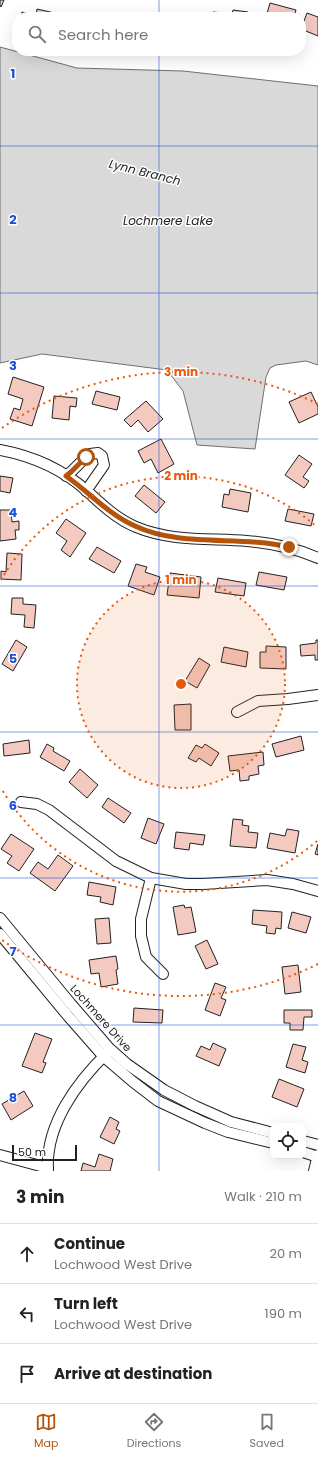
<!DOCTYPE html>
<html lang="en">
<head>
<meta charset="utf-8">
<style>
  :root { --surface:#fff; --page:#f2f2f2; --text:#222; --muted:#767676; --line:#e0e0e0; --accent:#b45309 }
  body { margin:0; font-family:Poppins,sans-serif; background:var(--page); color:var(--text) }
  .controls { position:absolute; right:12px; bottom:12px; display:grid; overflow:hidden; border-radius:8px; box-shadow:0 4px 16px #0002 }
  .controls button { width:36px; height:36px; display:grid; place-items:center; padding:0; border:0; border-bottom:1px solid var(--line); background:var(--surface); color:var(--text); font:20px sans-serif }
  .scale { position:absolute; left:12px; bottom:10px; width:65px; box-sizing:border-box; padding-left:4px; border:2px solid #222; border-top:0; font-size:11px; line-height:14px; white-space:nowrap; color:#222; -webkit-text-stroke:3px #fff; paint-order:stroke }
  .stop { position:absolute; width:12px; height:12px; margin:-9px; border:3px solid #b45309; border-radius:50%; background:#fff }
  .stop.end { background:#b45309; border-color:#fff; box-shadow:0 1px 4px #0008 }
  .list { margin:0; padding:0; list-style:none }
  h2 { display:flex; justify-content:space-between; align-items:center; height:52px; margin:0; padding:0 16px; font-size:17px }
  h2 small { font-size:13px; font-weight:400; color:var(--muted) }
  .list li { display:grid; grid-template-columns:26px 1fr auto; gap:12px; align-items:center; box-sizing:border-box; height:60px; padding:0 16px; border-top:1px solid var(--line) }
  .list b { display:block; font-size:15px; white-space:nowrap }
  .list p { margin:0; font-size:13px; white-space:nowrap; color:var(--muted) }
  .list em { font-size:13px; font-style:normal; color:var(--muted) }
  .icon { flex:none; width:22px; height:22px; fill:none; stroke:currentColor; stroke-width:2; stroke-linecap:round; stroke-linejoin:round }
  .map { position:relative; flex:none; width:318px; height:1171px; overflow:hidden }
  .search { position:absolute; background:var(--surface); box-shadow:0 4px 16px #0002; left:12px; right:12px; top:12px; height:44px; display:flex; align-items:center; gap:10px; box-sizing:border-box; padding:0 14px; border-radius:16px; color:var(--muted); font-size:15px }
  .sheet { height:232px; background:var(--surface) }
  nav { display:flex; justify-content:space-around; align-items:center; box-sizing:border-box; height:56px; border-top:1px solid var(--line); background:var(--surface); font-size:11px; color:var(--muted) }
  nav a { display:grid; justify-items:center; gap:2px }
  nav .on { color:var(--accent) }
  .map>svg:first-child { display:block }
  .water { fill:#d9d9d9; stroke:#6f6f6f }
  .building { fill:#f3c9c0; stroke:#222 }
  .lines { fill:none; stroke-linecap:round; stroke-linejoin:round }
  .minor-casing { stroke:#222; stroke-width:12 }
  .minor { stroke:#fff; stroke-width:10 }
  .route { stroke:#b45309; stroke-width:5 }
  .grid { fill:none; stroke:#1d4ed8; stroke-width:1; stroke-opacity:0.55 }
  .ring { fill:none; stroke:#e8590c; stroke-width:2; stroke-dasharray:2 4 }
  .labels { text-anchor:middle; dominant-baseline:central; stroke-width:3; stroke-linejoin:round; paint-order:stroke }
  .street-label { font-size:11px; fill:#222; stroke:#fff }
  .water-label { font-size:12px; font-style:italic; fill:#222; stroke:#fff }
  .grid-label { font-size:13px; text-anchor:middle; font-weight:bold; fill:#1d4ed8; stroke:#fff; stroke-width:3; stroke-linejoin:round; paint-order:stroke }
  .centre { fill:#e8590c; stroke:#fff; stroke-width:2 }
  .ring-label { font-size:12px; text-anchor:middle; font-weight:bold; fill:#e8590c; stroke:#fff; stroke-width:3; stroke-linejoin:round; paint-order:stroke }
</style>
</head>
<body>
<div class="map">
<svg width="318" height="1171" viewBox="0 0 318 1171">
  <rect width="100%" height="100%" fill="#fff"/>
  <path class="water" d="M 0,47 L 77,68 L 183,71 L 318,86 L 318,365 L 306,361 L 276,365 L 270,368 L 266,377 L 255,449 L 197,445 L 183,391 L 167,370 L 42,354 L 0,363 Z"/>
  <g class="building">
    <path d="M 0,0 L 4,0 L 1,7 L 0,6 Z"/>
    <path d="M 270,3 L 296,10 L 294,17 L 266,17 Z"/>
    <path d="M 37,9 L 59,14 L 59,17 L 21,17 L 22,12 L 36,15 Z"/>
    <path d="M 233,10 L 248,12 L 247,17 L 212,17 L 213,12 L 232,14 Z"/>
    <path d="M 307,13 L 318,17 L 318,36 L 301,29 Z"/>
    <path d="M 193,14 L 194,17 L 163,17 Z"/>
    <path d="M 13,377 L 44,387 L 32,426 L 10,419 L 14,408 L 20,410 L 23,399 L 8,394 Z"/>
    <path d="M 96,391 L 120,397 L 117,410 L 92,404 Z"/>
    <path d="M 311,392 L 318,407 L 318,414 L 299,423 L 289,402 Z"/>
    <path d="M 54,396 L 77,398 L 76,407 L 70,406 L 69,420 L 52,418 Z"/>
    <path d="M 146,401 L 163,419 L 148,432 L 138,420 L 131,427 L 124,420 Z"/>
    <path d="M 161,439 L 174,464 L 158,473 L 151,459 L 144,463 L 138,451 Z"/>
    <path d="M 299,455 L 312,464 L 303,477 L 309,481 L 304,488 L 285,475 Z"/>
    <path d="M 0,476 L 13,478 L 10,493 L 0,491 Z"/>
    <path d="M 144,485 L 165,502 L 156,513 L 135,496 Z"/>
    <path d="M 230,489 L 251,493 L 248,512 L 222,507 L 224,494 L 229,495 Z"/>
    <path d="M 288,509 L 314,514 L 311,526 L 285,521 Z"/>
    <path d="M 0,510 L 11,510 L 12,522 L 19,521 L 19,530 L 15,530 L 16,539 L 0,541 Z"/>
    <path d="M 66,519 L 86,533 L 70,557 L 61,550 L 67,541 L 56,533 Z"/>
    <path d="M 97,547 L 121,561 L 114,573 L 89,559 Z"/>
    <path d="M 7,553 L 22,554 L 21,580 L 1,579 L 1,571 L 6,572 Z"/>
    <path d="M 136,564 L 147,567 L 145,572 L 160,577 L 154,595 L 128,586 Z"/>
    <path d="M 259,572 L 287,577 L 284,590 L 256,585 Z"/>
    <path d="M 170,573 L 201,577 L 199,598 L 167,595 Z"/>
    <path d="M 218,578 L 246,583 L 244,596 L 215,592 Z"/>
    <path d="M 12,598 L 23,598 L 23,604 L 36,605 L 34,628 L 24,627 L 25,615 L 11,614 Z"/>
    <path d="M 16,640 L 27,647 L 13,671 L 2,664 Z"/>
    <path d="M 316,640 L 318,640 L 318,660 L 315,660 L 315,655 L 301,656 L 300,645 L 316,643 Z"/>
    <path d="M 266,646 L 286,647 L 286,669 L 260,668 L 260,652 L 266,652 Z"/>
    <path d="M 224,647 L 248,652 L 246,667 L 221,662 Z"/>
    <path d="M 199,658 L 210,665 L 197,688 L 185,681 Z"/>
    <path d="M 191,704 L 191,730 L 175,730 L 174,705 Z"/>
    <path d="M 301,736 L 304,750 L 276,757 L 272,744 Z"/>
    <path d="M 29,740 L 30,753 L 4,756 L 3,744 Z"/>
    <path d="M 47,744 L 54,748 L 53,751 L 70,761 L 64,771 L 40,757 Z"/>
    <path d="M 205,744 L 219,753 L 211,766 L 199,758 L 196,762 L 188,758 L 196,745 L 202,748 Z"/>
    <path d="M 263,752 L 264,765 L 258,766 L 259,774 L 249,776 L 249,780 L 240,781 L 239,770 L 230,771 L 228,756 Z"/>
    <path d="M 80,769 L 98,785 L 87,798 L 69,782 Z"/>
    <path d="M 108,798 L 131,813 L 124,823 L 102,807 Z"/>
    <path d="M 148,818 L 164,824 L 156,844 L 141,838 Z"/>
    <path d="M 233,819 L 243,820 L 242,825 L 249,826 L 248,832 L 258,833 L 256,848 L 230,846 Z"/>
    <path d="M 287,829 L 299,831 L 295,853 L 267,848 L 270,833 L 285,836 Z"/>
    <path d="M 176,832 L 205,835 L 203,845 L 190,843 L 189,850 L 174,848 Z"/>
    <path d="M 11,834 L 34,849 L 19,871 L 7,863 L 12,856 L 1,849 Z"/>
    <path d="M 318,844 L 318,855 L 315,854 Z"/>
    <path d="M 58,855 L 73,866 L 55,891 L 30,873 L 38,862 L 48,869 Z"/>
    <path d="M 89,882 L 116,887 L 113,905 L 100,902 L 101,897 L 87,895 Z"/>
    <path d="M 184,905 L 185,908 L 191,907 L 196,932 L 178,935 L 173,907 Z"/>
    <path d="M 253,910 L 282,912 L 281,929 L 276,928 L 275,934 L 266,933 L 267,926 L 252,924 Z"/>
    <path d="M 292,912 L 311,917 L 306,933 L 288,928 Z"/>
    <path d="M 109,918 L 111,943 L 97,944 L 95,919 Z"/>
    <path d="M 207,940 L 218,964 L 206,969 L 195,946 Z"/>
    <path d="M 116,956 L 118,969 L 116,970 L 118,984 L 101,987 L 99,973 L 91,974 L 89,960 Z"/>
    <path d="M 298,965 L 301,992 L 285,994 L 282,967 Z"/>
    <path d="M 215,983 L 226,987 L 221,998 L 226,1000 L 220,1016 L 205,1010 Z"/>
    <path d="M 134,1008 L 163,1010 L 162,1023 L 133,1022 Z"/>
    <path d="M 284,1010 L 312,1010 L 312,1017 L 304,1017 L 303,1030 L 290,1030 L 290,1023 L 284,1023 Z"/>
    <path d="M 35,1033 L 52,1039 L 43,1062 L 46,1063 L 42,1073 L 22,1066 Z"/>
    <path d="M 213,1043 L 226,1049 L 219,1066 L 196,1056 L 201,1046 L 210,1050 Z"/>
    <path d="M 293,1044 L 306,1047 L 302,1060 L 308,1062 L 305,1073 L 286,1067 Z"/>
    <path d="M 279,1079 L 304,1089 L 297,1107 L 272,1097 Z"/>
    <path d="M 24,1091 L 33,1106 L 11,1120 L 2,1104 Z"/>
    <path d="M 110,1117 L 119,1122 L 116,1129 L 120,1131 L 114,1144 L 100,1137 Z"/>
    <path d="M 99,1154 L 113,1159 L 110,1171 L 81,1171 L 83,1163 L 95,1167 Z"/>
  </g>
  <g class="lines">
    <defs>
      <g id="minor">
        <path d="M 0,450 C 32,456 62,469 87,491 C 102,505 117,519 136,527 C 172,542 210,538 247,541 C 272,543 295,548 318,558"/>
        <path d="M 66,476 L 71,472 L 86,457 L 90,454 L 98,453 L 102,456 L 104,465 L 86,491"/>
        <path d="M 237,712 L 258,701 L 288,699 L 318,695"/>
        <path d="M 21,802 L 37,804 L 49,810 L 116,861 L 151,878 L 186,884 L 203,884 L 267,880 L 293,884 L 318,891"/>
        <path d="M 151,878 L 141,919 L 141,936 L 146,957 L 163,974"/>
        <path d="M 0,918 L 71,1004 L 109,1048 L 127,1064 L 164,1090 L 195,1106 L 231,1122 L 273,1133"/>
        <path d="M 0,934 L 68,1016 L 104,1057 L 132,1081 L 158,1101 L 205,1123 L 228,1132 L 273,1143"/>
        <path d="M 303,1141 L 318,1145"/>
        <path d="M 303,1152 L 318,1157"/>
        <path d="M 0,1155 L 48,1168"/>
        <path d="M 48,1171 C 45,1125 77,1082 108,1052"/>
        <path d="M 314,1171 L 318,1155"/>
      </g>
    </defs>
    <use href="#minor" class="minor-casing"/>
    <use href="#minor" class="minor"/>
  </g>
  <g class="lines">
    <path class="route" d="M 86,457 L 71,472 L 66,476 C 89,492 109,515 135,526 C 182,548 239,535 289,547"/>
  </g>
  <path class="grid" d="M 159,0 L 159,17M 159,51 L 159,1171M 0,146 L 318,146M 0,293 L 318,293M 0,439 L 318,439M 0,586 L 318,586M 0,732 L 318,732M 0,878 L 318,878M 0,1025 L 318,1025"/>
  <circle cx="181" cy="684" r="104" fill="#e8590c" fill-opacity=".12"/>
  <g class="ring">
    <circle cx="181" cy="684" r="104"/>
    <path d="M317 841A208 208 0 0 1 1 788M1 580A208 208 0 0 1 317 527"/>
    <path d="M318 964A312 312 0 0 1 2 940M2 428A312 312 0 0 1 318 404"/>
  </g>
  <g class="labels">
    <g class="street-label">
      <text transform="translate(101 1018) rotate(48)">Lochmere Drive</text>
    </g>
    <g class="water-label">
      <text transform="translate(145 172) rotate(14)">Lynn Branch</text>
      <text x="168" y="220">Lochmere Lake</text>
    </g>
  </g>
  <g class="grid-label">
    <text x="13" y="78">1</text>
    <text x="13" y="224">2</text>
    <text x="13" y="370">3</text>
    <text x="13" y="517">4</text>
    <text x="13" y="663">5</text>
    <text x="13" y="810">6</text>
    <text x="13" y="956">7</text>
    <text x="13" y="1102">8</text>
  </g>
  <circle cx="181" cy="684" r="6" class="centre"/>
  <g class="ring-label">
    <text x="181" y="376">3 min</text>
    <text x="181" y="480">2 min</text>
    <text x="181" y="584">1 min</text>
  </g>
</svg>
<div class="controls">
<button><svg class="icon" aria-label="locate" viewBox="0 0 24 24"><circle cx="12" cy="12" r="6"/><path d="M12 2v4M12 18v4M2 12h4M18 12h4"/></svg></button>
</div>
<div class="scale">50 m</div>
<div class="stop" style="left:86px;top:457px"></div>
<div class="stop end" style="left:289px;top:547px"></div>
<div class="search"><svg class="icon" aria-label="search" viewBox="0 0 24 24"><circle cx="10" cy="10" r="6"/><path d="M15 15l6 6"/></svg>Search here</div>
</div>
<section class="sheet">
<h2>3 min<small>Walk · 210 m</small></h2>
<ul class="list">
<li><svg class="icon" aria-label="ahead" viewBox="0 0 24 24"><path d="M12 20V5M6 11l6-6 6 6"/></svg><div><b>Continue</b><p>Lochwood West Drive</p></div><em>20 m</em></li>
<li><svg class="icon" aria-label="left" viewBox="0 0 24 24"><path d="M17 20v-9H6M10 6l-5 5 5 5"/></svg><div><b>Turn left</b><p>Lochwood West Drive</p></div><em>190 m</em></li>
<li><svg class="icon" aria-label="arrive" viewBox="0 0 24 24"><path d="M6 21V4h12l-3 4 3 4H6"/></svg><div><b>Arrive at destination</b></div></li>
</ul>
</section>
<nav>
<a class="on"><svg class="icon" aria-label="map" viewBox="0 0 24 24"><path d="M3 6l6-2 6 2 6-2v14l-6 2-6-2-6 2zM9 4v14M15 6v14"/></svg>Map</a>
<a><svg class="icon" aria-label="directions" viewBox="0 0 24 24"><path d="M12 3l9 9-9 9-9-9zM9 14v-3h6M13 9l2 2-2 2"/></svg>Directions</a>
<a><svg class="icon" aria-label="saved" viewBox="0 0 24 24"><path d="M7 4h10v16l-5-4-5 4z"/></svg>Saved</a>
</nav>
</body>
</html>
